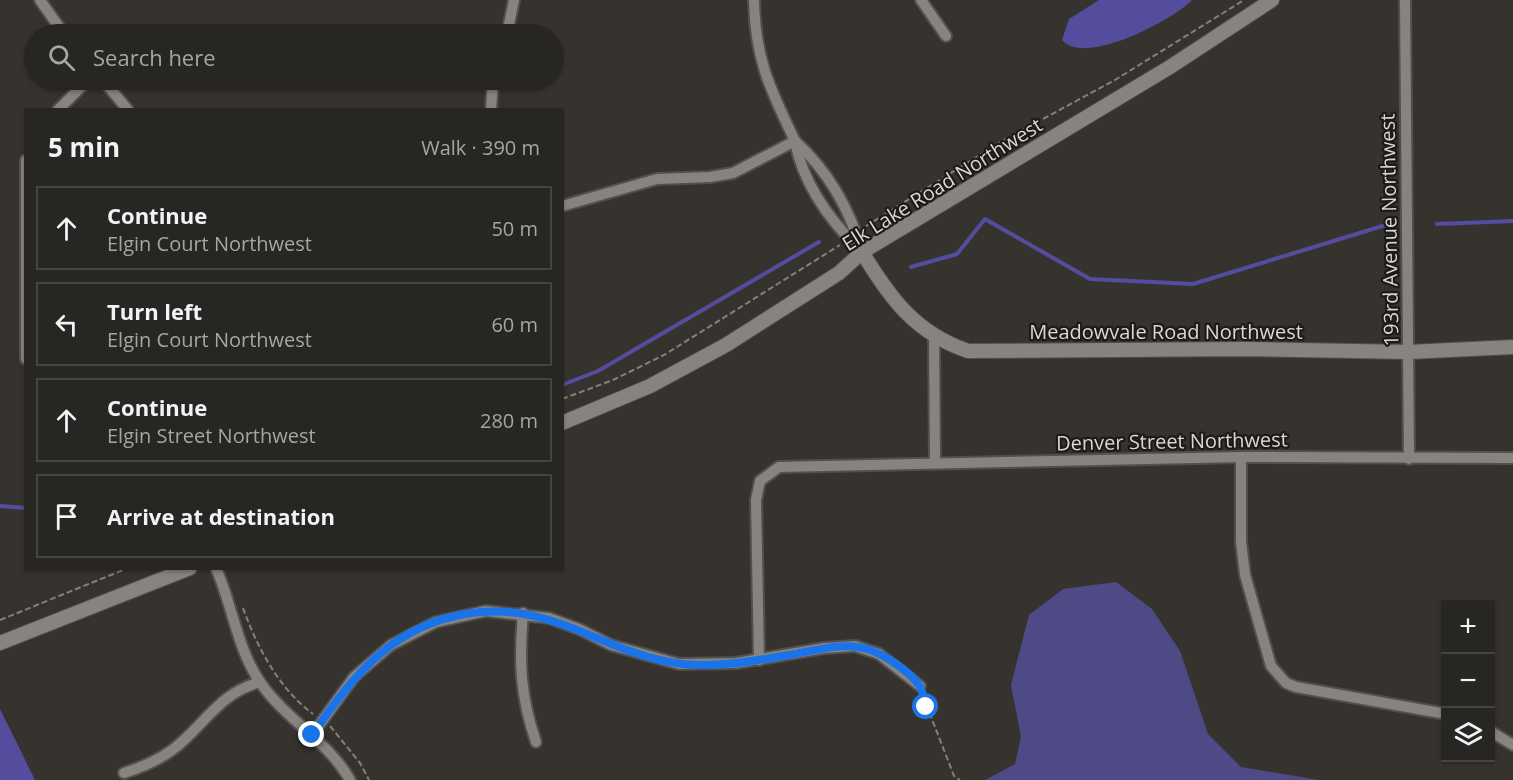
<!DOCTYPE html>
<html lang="en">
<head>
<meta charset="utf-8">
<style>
  :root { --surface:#282623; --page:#302e2b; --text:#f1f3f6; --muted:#a5a5a6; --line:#444341 }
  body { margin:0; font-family:"Open Sans",sans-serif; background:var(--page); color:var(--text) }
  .controls { position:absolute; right:18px; bottom:18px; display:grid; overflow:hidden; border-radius:0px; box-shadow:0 2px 4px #0004 }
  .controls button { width:54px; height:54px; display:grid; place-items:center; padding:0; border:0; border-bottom:2px solid var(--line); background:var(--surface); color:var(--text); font:30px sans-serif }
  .stop { position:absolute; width:18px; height:18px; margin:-14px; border:4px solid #1a73e8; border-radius:50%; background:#fff }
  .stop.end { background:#1a73e8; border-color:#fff; box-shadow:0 2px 6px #0008 }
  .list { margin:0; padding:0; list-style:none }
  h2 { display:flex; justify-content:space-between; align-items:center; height:78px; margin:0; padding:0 24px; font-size:26px }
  h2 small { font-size:20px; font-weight:400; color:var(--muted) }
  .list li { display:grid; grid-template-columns:39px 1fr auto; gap:18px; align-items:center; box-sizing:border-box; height:84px; margin:0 12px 12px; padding:0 12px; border:2px solid var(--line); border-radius:0px }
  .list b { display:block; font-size:22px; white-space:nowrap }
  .list p { margin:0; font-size:20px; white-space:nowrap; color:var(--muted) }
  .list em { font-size:20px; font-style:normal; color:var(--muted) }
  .icon { flex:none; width:33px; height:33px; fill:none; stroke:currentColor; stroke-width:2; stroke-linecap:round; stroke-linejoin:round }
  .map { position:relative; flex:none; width:1513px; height:780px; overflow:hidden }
  .search { position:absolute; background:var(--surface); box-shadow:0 2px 4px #0004; left:24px; top:24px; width:540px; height:66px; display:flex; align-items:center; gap:15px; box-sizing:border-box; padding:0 21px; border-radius:33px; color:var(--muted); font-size:22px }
  .panel { position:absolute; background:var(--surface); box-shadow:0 2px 4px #0004; left:24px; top:108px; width:540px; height:462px; border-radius:0px }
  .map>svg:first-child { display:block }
  .green { fill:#4d4a86 }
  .water { fill:#544d9d }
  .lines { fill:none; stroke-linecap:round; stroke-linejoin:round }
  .stream { stroke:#544d9d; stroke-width:4 }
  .minor-casing { stroke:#52504d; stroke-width:14 }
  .tertiary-casing { stroke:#52504d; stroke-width:16 }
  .path { stroke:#83807d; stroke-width:2; stroke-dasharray:6 3; stroke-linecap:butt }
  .minor { stroke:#878480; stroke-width:10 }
  .tertiary { stroke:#878480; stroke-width:14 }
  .route { stroke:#1a73e8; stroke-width:8 }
  .labels { text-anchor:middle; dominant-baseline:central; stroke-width:4.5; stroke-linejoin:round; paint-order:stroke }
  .street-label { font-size:20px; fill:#d9d8d5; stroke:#1c1b19 }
</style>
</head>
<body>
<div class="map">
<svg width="1513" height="780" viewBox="0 0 1513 780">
  <rect width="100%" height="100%" fill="#36332f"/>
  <path class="green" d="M 1116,582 L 1152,609 L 1180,651 L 1208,734 L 1241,767 L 1319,780 L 985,780 L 1015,764 L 1021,737 L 1011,685 L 1029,615 L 1063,589 Z"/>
  <g class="water">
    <path d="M 1099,0 L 1192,0 C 1173,20 1084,67 1062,40 L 1069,19 Z"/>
    <path d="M 0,709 L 35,780 L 0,780 Z"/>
  </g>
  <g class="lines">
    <g class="stream">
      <path d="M 1437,224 L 1513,221"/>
      <path d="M 911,267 L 957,254 L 985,219 L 1090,279 L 1193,284 L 1389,224"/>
      <path d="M 562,385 L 598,371 L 819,242"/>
      <path d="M 0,506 L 26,508"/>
    </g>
    <defs>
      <g id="minor">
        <path d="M 40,0 L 64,34"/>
        <path d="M 921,0 L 946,36"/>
        <path d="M 1405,0 L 1409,459"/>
        <path d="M 507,34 L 514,0"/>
        <path d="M 103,80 L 128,110"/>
        <path d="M 327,82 L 358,80"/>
        <path d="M 58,110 L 88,80"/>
        <path d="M 491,110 L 493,80"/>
        <path d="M 795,141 C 828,171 850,210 862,252 C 831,222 803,185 795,141 Z"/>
        <path d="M 26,160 L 26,359"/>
        <path d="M 562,206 L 657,179 L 710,177 L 733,173 L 795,141 C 770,89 755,59 754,0"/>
        <path d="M 934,338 L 935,463"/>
        <path d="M 1241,457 L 1241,542 L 1245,575 L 1271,666 L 1286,683 L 1296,687 L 1446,714"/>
        <path d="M 216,568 C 233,607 237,650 262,685 C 288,721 328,741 350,780"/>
        <path d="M 523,613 C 519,663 520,695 536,742"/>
        <path d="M 759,660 L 756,500 L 760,481 L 779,467 L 1241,457 L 1513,458"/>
        <path d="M 1490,731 L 1513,745"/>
        <path d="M 312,735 L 354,677 L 391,645 L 436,622 L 486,611 L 549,618 L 579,629 L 611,645 L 679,664 L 736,663 L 825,648 L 855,646 L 879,654 L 920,686"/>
        <path d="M 124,773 C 146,766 167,757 184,740 C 210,716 224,692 260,682"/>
      </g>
      <g id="tertiary">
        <path d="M 862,252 C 890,298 915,333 968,351 L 1245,349 L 1409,352 L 1513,347"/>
        <path d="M 562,423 L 650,386 L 726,345 L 839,273 L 862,252 L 1170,67 L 1272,0"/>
        <path d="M 0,643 L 190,568"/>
      </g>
    </defs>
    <use href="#minor" class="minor-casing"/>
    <use href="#tertiary" class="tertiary-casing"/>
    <g class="path">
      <path d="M 866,226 L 1004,140 L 1115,80 L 1244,0"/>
      <path d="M 562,399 L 613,380 L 664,355 L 840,245"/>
      <path d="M 243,608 C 257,647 279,689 313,714"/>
      <path d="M 0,620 L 128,568"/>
      <path d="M 923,696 L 954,776 L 960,780"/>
      <path d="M 330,726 L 360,763 L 369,780"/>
    </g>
    <use href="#minor" class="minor"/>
    <use href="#tertiary" class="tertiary"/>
  </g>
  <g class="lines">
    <path class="route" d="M 312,735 C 349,682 387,631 455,616 C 549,595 597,653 682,664 C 720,668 758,660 795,654 C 818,650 844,642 867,649 C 884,654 909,671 919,685 C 923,691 924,700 926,707"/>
  </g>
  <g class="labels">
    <g class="street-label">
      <text transform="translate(942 184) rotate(-32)">Elk Lake Road Northwest</text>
      <text transform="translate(1389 230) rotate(-91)">193rd Avenue Northwest</text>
      <text x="1166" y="331">Meadowvale Road Northwest</text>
      <text transform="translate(1172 441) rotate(-1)">Denver Street Northwest</text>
    </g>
  </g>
</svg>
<div class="controls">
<button>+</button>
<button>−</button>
<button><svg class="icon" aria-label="layers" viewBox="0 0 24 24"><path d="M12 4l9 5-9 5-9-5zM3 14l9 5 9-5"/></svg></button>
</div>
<div class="stop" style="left:926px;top:707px"></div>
<div class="stop end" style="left:312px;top:735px"></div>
<div class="search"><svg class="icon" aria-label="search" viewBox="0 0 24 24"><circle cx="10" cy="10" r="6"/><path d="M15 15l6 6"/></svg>Search here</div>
<section class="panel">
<h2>5 min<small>Walk · 390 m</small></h2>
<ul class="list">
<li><svg class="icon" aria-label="ahead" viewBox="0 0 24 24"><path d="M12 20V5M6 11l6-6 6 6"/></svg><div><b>Continue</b><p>Elgin Court Northwest</p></div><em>50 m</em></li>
<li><svg class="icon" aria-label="left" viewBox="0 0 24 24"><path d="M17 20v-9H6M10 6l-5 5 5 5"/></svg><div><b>Turn left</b><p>Elgin Court Northwest</p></div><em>60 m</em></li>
<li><svg class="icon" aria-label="ahead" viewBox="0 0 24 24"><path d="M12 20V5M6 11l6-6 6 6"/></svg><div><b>Continue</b><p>Elgin Street Northwest</p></div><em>280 m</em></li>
<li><svg class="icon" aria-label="arrive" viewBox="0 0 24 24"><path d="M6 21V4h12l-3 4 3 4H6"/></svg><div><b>Arrive at destination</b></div></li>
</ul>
</section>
</div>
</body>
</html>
